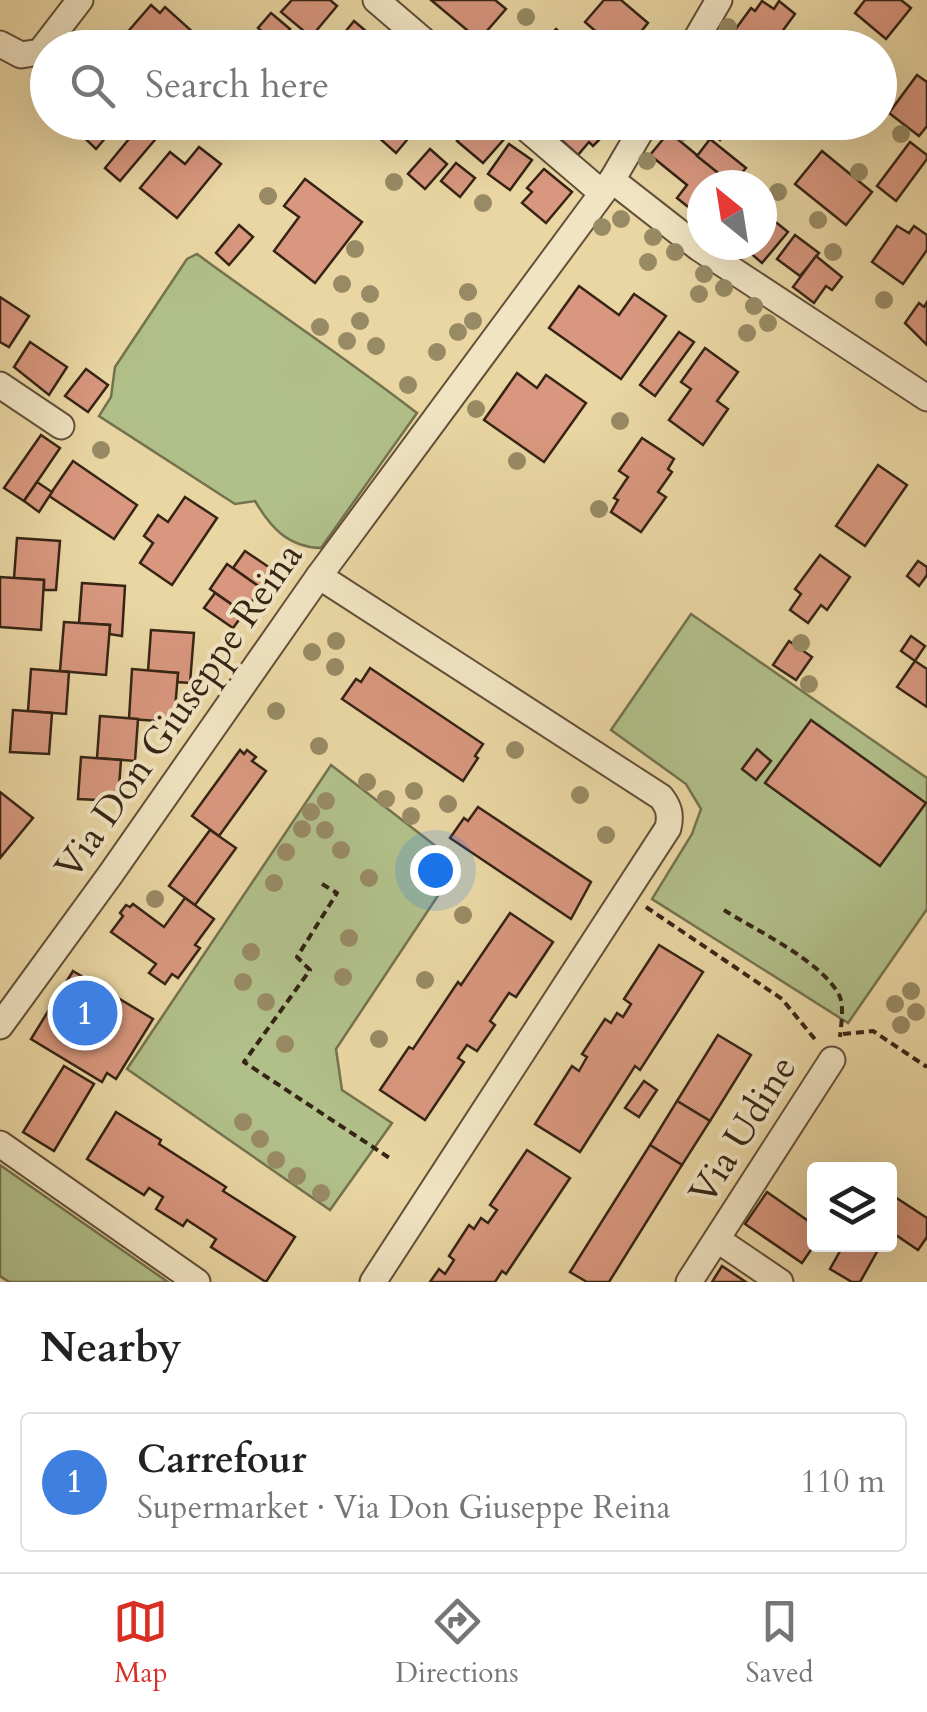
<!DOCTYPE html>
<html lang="en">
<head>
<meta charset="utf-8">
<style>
  :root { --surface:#fff; --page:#f2f2f2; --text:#222; --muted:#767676; --line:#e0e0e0; --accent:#d93025 }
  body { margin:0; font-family:Cardo,serif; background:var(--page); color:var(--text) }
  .controls { position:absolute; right:30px; bottom:30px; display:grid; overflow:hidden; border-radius:10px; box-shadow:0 10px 40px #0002 }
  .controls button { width:90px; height:90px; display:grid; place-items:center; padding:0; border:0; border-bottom:2px solid var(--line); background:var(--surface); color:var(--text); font:50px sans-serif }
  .compass { position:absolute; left:687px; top:170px; width:90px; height:90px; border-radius:50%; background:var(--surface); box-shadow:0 10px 40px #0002; rotate:330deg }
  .you { position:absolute; left:435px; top:870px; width:35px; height:35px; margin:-25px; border:8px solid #fff; border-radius:50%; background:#1a73e8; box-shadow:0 0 0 15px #1a73e833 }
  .badge { display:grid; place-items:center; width:65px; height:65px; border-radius:50%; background:var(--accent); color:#fff; font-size:32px; font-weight:700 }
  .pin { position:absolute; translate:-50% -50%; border:5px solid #fff; box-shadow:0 2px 10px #0006 }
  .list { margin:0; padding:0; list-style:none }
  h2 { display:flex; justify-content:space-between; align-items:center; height:130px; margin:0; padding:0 40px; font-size:42px }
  h2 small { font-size:32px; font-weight:400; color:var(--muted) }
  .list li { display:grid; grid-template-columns:65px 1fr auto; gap:30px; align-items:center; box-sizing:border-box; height:140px; margin:0 20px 20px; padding:0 20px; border:2px solid var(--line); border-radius:10px }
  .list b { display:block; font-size:38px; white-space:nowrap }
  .list p { margin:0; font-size:32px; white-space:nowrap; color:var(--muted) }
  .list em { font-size:32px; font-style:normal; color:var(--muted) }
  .icon { flex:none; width:55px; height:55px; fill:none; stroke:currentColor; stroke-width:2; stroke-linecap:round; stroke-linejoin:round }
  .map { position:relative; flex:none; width:927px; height:1282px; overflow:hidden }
  .search { position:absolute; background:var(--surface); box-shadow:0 10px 40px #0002; left:30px; right:30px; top:30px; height:110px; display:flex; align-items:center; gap:25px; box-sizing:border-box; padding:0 35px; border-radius:55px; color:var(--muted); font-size:38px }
  .sheet { height:290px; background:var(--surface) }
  nav { display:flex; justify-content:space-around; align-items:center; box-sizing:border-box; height:140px; border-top:2px solid var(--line); background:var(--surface); font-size:28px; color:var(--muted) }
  nav a { display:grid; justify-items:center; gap:5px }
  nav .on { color:var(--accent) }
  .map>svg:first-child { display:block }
  .green { fill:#b1bf89; stroke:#74724e; stroke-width:2.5 }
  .building { fill:#d8977e; stroke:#362414; stroke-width:2.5 }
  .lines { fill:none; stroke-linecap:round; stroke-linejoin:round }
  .minor-casing { stroke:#635038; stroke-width:29 }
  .path { stroke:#362414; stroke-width:4; stroke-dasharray:8 5; stroke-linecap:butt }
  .minor { stroke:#f1e4c3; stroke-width:25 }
  .tree { fill:#988a64 }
  .labels { text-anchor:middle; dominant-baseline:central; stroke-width:8; stroke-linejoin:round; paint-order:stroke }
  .street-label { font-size:38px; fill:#362414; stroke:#f1e4c3 }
</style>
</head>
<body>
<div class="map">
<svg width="927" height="1282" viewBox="0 0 927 1282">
  <rect width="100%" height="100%" fill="#e9d6a3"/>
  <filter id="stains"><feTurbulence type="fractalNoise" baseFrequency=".002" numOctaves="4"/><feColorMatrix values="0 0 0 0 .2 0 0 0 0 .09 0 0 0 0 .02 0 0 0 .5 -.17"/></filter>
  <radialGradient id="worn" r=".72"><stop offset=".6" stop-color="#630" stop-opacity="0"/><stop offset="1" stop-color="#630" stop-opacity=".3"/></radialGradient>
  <g class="green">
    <path d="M 197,254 C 270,308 345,357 417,413 L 321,548 C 288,547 271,528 255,501 L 235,504 L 99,416 L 111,397 L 115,367 L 187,259 Z"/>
    <path d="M 691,614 L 927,778 L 927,909 L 848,1023 L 652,899 L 692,834 L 701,809 L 686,784 L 611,730 Z"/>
    <path d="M 331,765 L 459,864 L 336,1049 L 342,1090 L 392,1123 L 330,1210 L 127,1069 Z"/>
    <path d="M 0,1165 L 168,1282 L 9,1282 L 0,1276 Z"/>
  </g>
  <g class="building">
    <path d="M 292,0 L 330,0 L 337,6 L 311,37 L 281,12 Z"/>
    <path d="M 431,0 L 495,0 L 506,9 L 479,40 Z"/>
    <path d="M 604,0 L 621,0 L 648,23 L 640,33 L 643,36 L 634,48 L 615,48 L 585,22 Z"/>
    <path d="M 865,0 L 901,0 L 911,8 L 886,39 L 855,13 Z"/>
    <path d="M 762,1 L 774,9 L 779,1 L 795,14 L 770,48 L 751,48 L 732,34 L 751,8 L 755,11 Z"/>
    <path d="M 151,5 L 160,13 L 165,7 L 195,34 L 183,48 L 124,48 L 118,43 Z"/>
    <path d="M 271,13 L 290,29 L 277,45 L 258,28 Z"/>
    <path d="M 354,21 L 386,48 L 332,48 Z"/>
    <path d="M 556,29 L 578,48 L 540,48 Z"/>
    <path d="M 917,75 L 927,82 L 927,126 L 919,136 L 889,113 Z"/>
    <path d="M 68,122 L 119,122 L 96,149 Z"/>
    <path d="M 143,122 L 170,122 L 120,181 L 105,168 Z"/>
    <path d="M 391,122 L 422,122 L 396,153 L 378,137 Z"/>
    <path d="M 473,122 L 480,122 L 487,129 L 490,125 L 505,138 L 483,163 L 457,141 Z"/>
    <path d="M 570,122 L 592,122 L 605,134 L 593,146 L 589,142 L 578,155 L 558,137 Z"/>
    <path d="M 697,122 L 733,122 L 720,140 Z"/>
    <path d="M 669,132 L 721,175 L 712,185 L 702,185 L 702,198 L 692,210 L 677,198 L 687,185 L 650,155 Z"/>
    <path d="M 710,139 L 746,168 L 732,184 L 697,156 Z"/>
    <path d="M 910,142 L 927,155 L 927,159 L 896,201 L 877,186 Z"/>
    <path d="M 509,144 L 532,160 L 510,190 L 488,174 Z"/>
    <path d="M 199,147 L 221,164 L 177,218 L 140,188 L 170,152 L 185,164 Z"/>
    <path d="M 430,149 L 447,164 L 425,189 L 408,174 Z"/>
    <path d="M 822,151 L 872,192 L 846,225 L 795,184 Z"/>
    <path d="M 456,163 L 475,178 L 460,197 L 441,181 Z"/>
    <path d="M 544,169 L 572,192 L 546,223 L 522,203 L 532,192 L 527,188 Z"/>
    <path d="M 305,179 L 362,222 L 315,283 L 274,251 L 299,217 L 284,206 Z"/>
    <path d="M 762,211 L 788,232 L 762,263 L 747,250 L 749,245 L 762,245 Z"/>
    <path d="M 239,225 L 253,237 L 229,265 L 216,253 Z"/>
    <path d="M 897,226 L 909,233 L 914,226 L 927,235 L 927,250 L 903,284 L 872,262 Z"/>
    <path d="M 795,235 L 819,253 L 800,276 L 777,259 Z"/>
    <path d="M 816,256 L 842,277 L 832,290 L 826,286 L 814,303 L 793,287 Z"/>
    <path d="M 579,286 L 619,315 L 634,294 L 666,316 L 621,379 L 549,328 Z"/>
    <path d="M 0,297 L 29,316 L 9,347 L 0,342 Z"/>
    <path d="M 927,302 L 927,345 L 905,323 L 919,303 L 924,307 Z"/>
    <path d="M 679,332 L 694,342 L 655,396 L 640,385 Z"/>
    <path d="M 30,342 L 67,367 L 49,395 L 14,367 Z"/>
    <path d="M 705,348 L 738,372 L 717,401 L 728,409 L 703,445 L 669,420 L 691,389 L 681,382 Z"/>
    <path d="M 86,369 L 108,385 L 88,412 L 65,396 Z"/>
    <path d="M 517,373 L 537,388 L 546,375 L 586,403 L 544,462 L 484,420 Z"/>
    <path d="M 41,435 L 60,448 L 24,501 L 4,488 Z"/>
    <path d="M 642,438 L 674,459 L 668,469 L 672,472 L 658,492 L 666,497 L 641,532 L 611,512 L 618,500 L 614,498 L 628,477 L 619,471 Z"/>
    <path d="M 73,461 L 137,505 L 114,539 L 49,496 Z"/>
    <path d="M 878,465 L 907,485 L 865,546 L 836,526 Z"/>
    <path d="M 37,482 L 52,492 L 39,512 L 24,501 Z"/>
    <path d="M 185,497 L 217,518 L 172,585 L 140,563 L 153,543 L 144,536 L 158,515 L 168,522 Z"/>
    <path d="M 17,538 L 60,541 L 56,590 L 44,590 L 44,580 L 14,578 Z"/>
    <path d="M 245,551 L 273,570 L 261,588 L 233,568 Z"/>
    <path d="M 820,555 L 850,577 L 827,610 L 821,605 L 808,623 L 790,610 L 801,594 L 795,589 Z"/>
    <path d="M 918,561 L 927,567 L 927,575 L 919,586 L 907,576 Z"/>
    <path d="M 227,564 L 261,588 L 244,613 L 210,589 Z"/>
    <path d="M 0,577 L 44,580 L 41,630 L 0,627 Z"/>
    <path d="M 82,583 L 125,586 L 122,636 L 109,634 L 110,625 L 79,623 Z"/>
    <path d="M 215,593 L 244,613 L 233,628 L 204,608 Z"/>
    <path d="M 64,622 L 110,625 L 106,675 L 60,671 Z"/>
    <path d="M 151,630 L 194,633 L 190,683 L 177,682 L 178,673 L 148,671 Z"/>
    <path d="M 911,636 L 925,646 L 915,661 L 901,651 Z"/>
    <path d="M 789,641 L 812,657 L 796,680 L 773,665 Z"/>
    <path d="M 915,661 L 927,669 L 927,707 L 897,687 Z"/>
    <path d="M 370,668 L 483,744 L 475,756 L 478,758 L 463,781 L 342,699 L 356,679 L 361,682 Z"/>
    <path d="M 31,669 L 69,672 L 66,714 L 28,711 Z"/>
    <path d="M 132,669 L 178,673 L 174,722 L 129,719 Z"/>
    <path d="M 13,710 L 52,713 L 49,754 L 10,752 Z"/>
    <path d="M 100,716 L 138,719 L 135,761 L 97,758 Z"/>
    <path d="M 811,720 L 926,803 L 880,866 L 765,783 Z"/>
    <path d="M 757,749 L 771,761 L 756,780 L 742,769 Z"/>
    <path d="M 240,750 L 244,754 L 247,750 L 256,757 L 252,761 L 266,771 L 219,836 L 192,816 Z"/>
    <path d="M 81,757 L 121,760 L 118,801 L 78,799 Z"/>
    <path d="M 0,792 L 33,818 L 0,858 Z"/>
    <path d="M 478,807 L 591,882 L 571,919 L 450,838 L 464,818 L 468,821 Z"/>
    <path d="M 210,830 L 236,848 L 195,905 L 169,886 Z"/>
    <path d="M 185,898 L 214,919 L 195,945 L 200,948 L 178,978 L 172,974 L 165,984 L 149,973 L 156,964 L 111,932 L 123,916 L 120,913 L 126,905 L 130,907 L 133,904 L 164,927 Z"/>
    <path d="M 510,913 L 553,942 L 516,997 L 509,993 L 490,1021 L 495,1025 L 477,1051 L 467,1045 L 458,1058 L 464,1062 L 425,1120 L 380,1090 L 409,1047 L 413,1049 L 458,982 L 461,985 Z"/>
    <path d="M 659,945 L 703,972 L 640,1070 L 635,1066 L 580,1152 L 535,1124 L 572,1066 L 579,1071 L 587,1057 L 582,1054 L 605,1019 L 611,1023 L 617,1013 L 623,1017 L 631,1004 L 624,999 Z"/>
    <path d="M 73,971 L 153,1019 L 116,1079 L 107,1073 L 102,1082 L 31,1039 Z"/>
    <path d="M 718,1035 L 751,1055 L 710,1121 L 677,1101 Z"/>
    <path d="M 64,1066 L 94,1084 L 54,1151 L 23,1132 Z"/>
    <path d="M 644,1081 L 657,1090 L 639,1117 L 625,1108 Z"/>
    <path d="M 677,1101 L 710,1121 L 682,1165 L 650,1145 Z"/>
    <path d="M 116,1112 L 161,1140 L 159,1144 L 226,1187 L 223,1191 L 295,1237 L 266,1282 L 211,1247 L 216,1239 L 187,1220 L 183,1226 L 156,1209 L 163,1197 L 149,1188 L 144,1195 L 87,1159 Z"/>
    <path d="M 650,1145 L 682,1165 L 609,1282 L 587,1282 L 570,1272 Z"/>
    <path d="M 527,1150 L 570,1178 L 506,1274 L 502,1271 L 495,1282 L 430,1282 L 439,1269 L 445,1274 L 454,1260 L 449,1256 L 469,1225 L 474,1229 L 481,1218 L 488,1223 L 497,1210 L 490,1205 Z"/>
    <path d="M 767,1192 L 814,1225 L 815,1244 L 802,1263 L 745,1224 Z"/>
    <path d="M 895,1197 L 927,1218 L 927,1237 L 918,1250 L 890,1231 L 890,1205 Z"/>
    <path d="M 844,1244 L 868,1244 L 878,1250 L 860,1282 L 852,1282 L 830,1269 Z"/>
    <path d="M 722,1266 L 746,1282 L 712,1282 Z"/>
  </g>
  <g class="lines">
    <defs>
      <g id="minor">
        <path d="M 376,0 L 432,48"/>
        <path d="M 0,44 L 21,55 L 40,52 L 80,0"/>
        <path d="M 691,48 L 719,0"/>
        <path d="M 519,122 L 602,193"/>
        <path d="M 612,180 L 699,248 L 927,398"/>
        <path d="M 0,385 L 61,426"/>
        <path d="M 319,576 L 661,797 C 669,807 671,815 668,828 L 373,1282"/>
        <path d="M 0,1026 L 110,875 L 319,576 L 612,180 L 646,122"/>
        <path d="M 0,1144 L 197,1282"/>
        <path d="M 718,1240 L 780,1282"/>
        <path d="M 689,1282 L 832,1060"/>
      </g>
    </defs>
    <use href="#minor" class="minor-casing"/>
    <g class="path">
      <path d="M 322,884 L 337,893 L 297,957 L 310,970 L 244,1062 L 391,1159"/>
      <path d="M 646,907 L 782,999 L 818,1043"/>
      <path d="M 724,910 C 757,931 824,962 840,997 C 844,1007 841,1026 840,1037"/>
      <path d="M 843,1034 L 873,1031 L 927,1067"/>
    </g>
    <use href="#minor" class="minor"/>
  </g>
  <g class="tree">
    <circle cx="526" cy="17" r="9"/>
    <circle cx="728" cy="27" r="9"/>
    <circle cx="683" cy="132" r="9"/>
    <circle cx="901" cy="134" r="9"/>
    <circle cx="647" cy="161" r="9"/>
    <circle cx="859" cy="172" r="9"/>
    <circle cx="394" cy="182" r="9"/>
    <circle cx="778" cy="192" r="9"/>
    <circle cx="268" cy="196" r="9"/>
    <circle cx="483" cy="203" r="9"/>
    <circle cx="621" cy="219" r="9"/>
    <circle cx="818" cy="220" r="9"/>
    <circle cx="602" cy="227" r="9"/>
    <circle cx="653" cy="237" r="9"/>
    <circle cx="355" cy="249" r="9"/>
    <circle cx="675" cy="252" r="9"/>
    <circle cx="833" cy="252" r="9"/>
    <circle cx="648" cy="262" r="9"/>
    <circle cx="704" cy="274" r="9"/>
    <circle cx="342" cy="284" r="9"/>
    <circle cx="724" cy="288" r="9"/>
    <circle cx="468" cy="292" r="9"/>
    <circle cx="370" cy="294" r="9"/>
    <circle cx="699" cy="294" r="9"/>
    <circle cx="884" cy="300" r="9"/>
    <circle cx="754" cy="306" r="9"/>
    <circle cx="360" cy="321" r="9"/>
    <circle cx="473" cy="321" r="9"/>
    <circle cx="768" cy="323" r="9"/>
    <circle cx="320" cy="327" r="9"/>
    <circle cx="458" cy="332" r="9"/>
    <circle cx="747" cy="333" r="9"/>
    <circle cx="347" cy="341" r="9"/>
    <circle cx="376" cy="346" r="9"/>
    <circle cx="437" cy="352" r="9"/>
    <circle cx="408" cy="385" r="9"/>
    <circle cx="476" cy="409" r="9"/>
    <circle cx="620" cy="421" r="9"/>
    <circle cx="101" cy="450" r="9"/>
    <circle cx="517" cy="461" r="9"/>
    <circle cx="599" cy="509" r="9"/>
    <circle cx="336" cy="641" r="9"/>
    <circle cx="801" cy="643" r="9"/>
    <circle cx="312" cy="652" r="9"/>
    <circle cx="335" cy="667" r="9"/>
    <circle cx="809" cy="684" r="9"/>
    <circle cx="276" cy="711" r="9"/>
    <circle cx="319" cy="746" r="9"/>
    <circle cx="515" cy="750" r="9"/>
    <circle cx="367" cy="782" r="9"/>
    <circle cx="414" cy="791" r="9"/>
    <circle cx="580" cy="795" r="9"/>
    <circle cx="386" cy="799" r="9"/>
    <circle cx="326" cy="801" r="9"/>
    <circle cx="448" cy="804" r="9"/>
    <circle cx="311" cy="812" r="9"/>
    <circle cx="411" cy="816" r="9"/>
    <circle cx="302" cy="829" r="9"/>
    <circle cx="325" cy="830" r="9"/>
    <circle cx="606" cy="835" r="9"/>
    <circle cx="341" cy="850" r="9"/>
    <circle cx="286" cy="852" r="9"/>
    <circle cx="369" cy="878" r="9"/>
    <circle cx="274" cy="883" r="9"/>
    <circle cx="155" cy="899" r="9"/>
    <circle cx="463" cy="915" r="9"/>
    <circle cx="349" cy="938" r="9"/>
    <circle cx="251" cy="952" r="9"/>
    <circle cx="343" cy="977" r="9"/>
    <circle cx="425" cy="980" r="9"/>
    <circle cx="243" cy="982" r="9"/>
    <circle cx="911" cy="991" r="9"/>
    <circle cx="266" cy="1002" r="9"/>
    <circle cx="895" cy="1004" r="9"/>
    <circle cx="916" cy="1012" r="9"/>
    <circle cx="901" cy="1025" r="9"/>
    <circle cx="379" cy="1039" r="9"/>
    <circle cx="285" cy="1044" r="9"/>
    <circle cx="243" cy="1122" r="9"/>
    <circle cx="260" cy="1139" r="9"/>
    <circle cx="276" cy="1160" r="9"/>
    <circle cx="297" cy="1176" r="9"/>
    <circle cx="321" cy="1193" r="9"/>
  </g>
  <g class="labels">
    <g class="street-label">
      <text transform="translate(179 711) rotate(-55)">Via Don Giuseppe Reina</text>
      <text transform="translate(743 1130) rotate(-58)">Via Udine</text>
    </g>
  </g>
  <rect width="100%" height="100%" filter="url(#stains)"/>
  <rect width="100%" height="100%" fill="url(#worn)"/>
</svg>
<div class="controls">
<button><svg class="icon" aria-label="layers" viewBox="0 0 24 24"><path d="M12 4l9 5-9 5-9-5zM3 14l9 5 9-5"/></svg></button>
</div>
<svg class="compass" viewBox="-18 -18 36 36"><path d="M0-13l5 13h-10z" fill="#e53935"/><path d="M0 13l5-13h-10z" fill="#767676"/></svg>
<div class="you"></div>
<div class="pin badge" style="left:85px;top:1013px;background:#3f7fe0">1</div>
<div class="search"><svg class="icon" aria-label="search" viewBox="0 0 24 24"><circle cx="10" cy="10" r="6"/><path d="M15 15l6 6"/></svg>Search here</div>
</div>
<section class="sheet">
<h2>Nearby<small></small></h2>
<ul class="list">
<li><span class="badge" style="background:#3f7fe0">1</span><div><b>Carrefour</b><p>Supermarket · Via Don Giuseppe Reina</p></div><em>110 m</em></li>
</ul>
</section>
<nav>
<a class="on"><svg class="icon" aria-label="map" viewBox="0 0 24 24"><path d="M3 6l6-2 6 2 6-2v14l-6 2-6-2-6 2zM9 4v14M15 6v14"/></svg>Map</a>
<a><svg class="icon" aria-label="directions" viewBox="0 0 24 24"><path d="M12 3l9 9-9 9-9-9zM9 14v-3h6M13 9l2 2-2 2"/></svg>Directions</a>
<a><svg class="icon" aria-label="saved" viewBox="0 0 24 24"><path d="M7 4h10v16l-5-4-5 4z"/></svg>Saved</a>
</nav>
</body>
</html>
